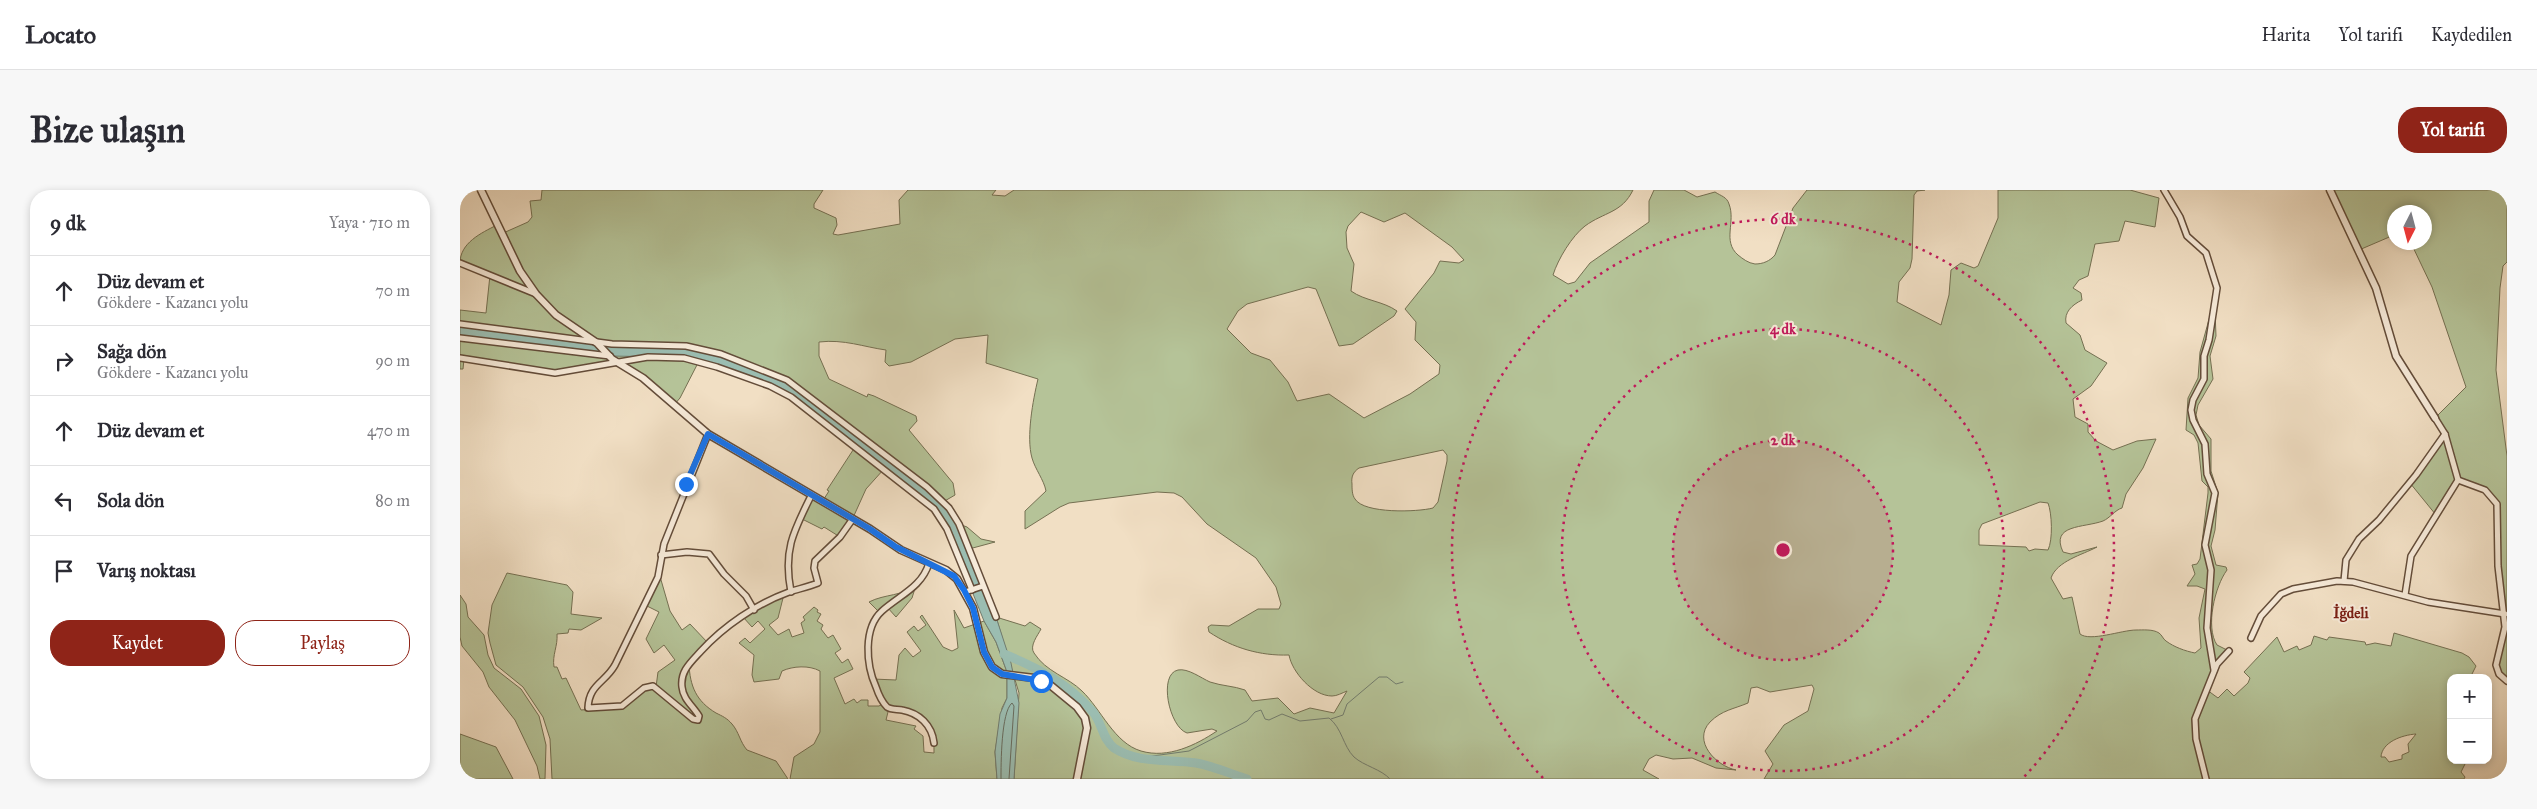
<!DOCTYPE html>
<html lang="tr">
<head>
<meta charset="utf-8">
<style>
  :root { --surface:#fff; --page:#f7f7f7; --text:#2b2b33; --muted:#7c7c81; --line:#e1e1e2; --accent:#8f2418 }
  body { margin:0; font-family:"IM FELL Great Primer",serif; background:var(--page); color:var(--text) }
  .controls { position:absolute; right:15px; bottom:15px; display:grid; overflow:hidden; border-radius:10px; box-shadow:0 2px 8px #0003 }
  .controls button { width:45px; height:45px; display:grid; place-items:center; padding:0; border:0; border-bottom:1px solid var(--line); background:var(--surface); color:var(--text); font:25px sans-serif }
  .compass { position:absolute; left:1927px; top:15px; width:45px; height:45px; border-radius:50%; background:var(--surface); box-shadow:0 2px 8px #0003; rotate:186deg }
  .stop { position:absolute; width:15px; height:15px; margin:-11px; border:4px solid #1a73e8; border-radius:50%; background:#fff }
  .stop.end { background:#1a73e8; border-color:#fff; box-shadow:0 1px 5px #0008 }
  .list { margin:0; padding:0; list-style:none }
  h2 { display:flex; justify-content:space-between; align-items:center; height:65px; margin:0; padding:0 20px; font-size:21px }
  h2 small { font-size:16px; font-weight:400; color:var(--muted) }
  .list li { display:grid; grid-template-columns:32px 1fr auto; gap:15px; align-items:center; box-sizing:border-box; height:70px; padding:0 20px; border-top:1px solid var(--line) }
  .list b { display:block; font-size:19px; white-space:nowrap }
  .list p { margin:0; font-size:16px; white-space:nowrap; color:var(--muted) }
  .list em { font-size:16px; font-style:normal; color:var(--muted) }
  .actions { display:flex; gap:10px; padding:15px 20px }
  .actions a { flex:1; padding:11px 0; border:1px solid var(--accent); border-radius:20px; text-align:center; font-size:18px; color:var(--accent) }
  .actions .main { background:var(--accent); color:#fff }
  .icon { flex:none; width:28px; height:28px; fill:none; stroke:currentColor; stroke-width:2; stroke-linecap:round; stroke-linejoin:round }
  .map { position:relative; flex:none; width:2047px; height:589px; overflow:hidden; border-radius:20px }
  header { display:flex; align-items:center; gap:30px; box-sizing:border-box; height:70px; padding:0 25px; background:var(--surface); border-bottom:1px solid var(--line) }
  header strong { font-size:24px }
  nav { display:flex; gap:28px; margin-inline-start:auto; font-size:18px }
  .intro { display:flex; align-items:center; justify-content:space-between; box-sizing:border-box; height:120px; padding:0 30px }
  h1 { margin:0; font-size:35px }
  .button { padding:12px 22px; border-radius:20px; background:var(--accent); color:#fff; font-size:18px; font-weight:700 }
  main { display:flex; gap:30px; padding:0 30px }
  aside { flex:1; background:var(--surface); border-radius:20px; box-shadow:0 2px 8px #0003 }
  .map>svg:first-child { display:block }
  .green { fill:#b5c398; stroke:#757052; fill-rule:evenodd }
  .water { fill:#9bbdb1; stroke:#727d6f }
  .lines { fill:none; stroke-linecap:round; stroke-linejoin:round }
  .shore { stroke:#686c5e; stroke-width:1 }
  .stream { stroke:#727d6f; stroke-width:1 }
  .river { stroke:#9bbdb1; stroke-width:9 }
  .minor-casing { stroke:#644d3a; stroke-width:8 }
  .tertiary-casing { stroke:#644d3a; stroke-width:9 }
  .minor { stroke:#f6ead9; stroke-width:5 }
  .tertiary { stroke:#f6ead9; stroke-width:6 }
  .route { stroke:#1a73e8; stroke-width:6 }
  .ring { fill:none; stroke:#c2185b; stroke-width:2.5; stroke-dasharray:2.5 5 }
  .labels { text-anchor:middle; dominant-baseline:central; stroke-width:4; stroke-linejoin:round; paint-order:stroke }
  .neighbourhood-label { font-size:15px; font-weight:bold; fill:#7a1f14; stroke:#f6ead9 }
  .centre { fill:#c2185b; stroke:#f6ead9; stroke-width:2.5 }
  .ring-label { font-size:15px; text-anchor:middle; font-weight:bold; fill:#c2185b; stroke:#f6ead9; stroke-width:4; stroke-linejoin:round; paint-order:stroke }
</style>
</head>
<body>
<header>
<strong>Locato</strong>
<nav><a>Harita</a><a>Yol tarifi</a><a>Kaydedilen</a></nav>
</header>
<div class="intro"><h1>Bize ulaşın</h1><a class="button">Yol tarifi</a></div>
<main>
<aside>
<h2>9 dk<small>Yaya · 710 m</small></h2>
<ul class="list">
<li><svg class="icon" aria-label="ahead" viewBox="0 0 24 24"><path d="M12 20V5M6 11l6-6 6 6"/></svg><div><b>Düz devam et</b><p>Gökdere - Kazancı yolu</p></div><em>70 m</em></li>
<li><svg class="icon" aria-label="right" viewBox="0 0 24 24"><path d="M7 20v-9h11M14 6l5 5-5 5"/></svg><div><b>Sağa dön</b><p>Gökdere - Kazancı yolu</p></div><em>90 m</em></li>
<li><svg class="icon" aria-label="ahead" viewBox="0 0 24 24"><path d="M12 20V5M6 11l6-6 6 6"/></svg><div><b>Düz devam et</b></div><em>470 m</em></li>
<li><svg class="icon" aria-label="left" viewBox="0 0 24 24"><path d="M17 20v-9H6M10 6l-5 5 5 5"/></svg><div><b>Sola dön</b></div><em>80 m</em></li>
<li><svg class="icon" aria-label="arrive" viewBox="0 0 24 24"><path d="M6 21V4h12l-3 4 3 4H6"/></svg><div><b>Varış noktası</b></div></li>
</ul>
<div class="actions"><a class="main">Kaydet</a><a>Paylaş</a></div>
</aside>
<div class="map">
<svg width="2047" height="589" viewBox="0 0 2047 589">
  <rect width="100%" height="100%" fill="#f1dfc4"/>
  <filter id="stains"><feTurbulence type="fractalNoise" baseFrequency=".004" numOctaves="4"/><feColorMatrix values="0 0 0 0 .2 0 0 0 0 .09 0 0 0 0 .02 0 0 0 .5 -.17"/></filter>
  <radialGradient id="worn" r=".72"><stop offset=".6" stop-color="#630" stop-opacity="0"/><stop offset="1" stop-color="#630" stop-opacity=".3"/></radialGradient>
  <g class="green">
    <path d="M 82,0 L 363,0 L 354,14 L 354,18 L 376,28 L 377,35 L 373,44 L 378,45 L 440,34 L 439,10 L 448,0 L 536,0 L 532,5 L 545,6 L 554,0 L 1173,0 C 1162,23 1144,22 1125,36 C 1112,46 1098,69 1093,85 L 1108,94 L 1115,92 L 1130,73 L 1189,32 L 1189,11 L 1194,0 L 1224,0 L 1237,7 L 1255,2 C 1261,6 1267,7 1269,14 C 1276,32 1262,51 1278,65 C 1283,69 1288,73 1295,74 C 1303,74 1310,71 1315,65 L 1333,18 L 1347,0 L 1465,0 L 1457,1 L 1454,5 L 1452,69 L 1450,78 L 1439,92 L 1437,112 L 1481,135 L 1489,105 L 1491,80 L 1501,73 L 1514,78 L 1518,76 L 1538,28 L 1538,0 L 1670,0 L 1699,8 L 1695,37 L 1665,31 L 1659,51 L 1635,54 L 1628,86 L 1619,90 L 1613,98 L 1621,103 L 1622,110 C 1612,115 1604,122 1606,133 L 1620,145 L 1625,160 L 1647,173 L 1631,196 L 1613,209 L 1615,227 L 1628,234 L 1628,242 L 1636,251 L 1653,260 L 1677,251 L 1696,249 L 1683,278 L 1666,304 L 1662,318 C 1655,320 1650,328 1643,331 C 1624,338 1590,334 1603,362 L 1611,364 L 1637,357 C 1622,365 1597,371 1591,388 L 1603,409 L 1612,407 L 1620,444 C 1630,452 1662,440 1676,440 C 1683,440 1693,439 1699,443 C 1702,445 1703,449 1706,451 C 1714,457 1725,461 1735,463 L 1741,458 L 1739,428 L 1745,399 L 1737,396 L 1727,396 L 1735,384 L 1732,375 L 1737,374 L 1740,369 L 1748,303 L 1748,297 L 1742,291 L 1738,253 L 1734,245 L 1726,240 L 1728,208 L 1738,188 L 1740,162 L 1753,115 L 1755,121 L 1756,146 L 1750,166 L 1753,189 L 1738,215 L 1736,225 L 1739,235 L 1751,249 L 1751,281 L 1758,303 L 1755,340 L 1751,356 L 1756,375 L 1766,377 L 1767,380 C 1755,396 1745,437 1757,455 L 1769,461 L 1763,466 L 1747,500 L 1758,508 L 1767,499 L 1774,506 L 1788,493 L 1790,488 L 1784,482 L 1817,447 L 1824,462 L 1837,456 L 1839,460 L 1851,455 L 1854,446 L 1867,450 L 1869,447 L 1905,452 L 1906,455 L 1915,453 L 1931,456 L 1934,443 L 2002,463 L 2009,467 L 2016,476 L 2010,488 L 1991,488 L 1991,570 L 2002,571 L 2005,574 L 2001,582 L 2005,587 L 2004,589 L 1304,589 L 1313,574 L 1305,561 L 1324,535 L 1348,521 L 1354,499 L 1352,495 L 1310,502 L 1297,497 L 1291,498 L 1288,513 C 1274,519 1262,520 1250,532 C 1232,551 1256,576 1276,580 L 1256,578 L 1232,568 L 1213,569 L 1196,565 L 1189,569 L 1183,580 L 1199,589 L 554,589 L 559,503 L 536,427 L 565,436 L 570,432 L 581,439 C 578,445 569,456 574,463 C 586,482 608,487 622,501 C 641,519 654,553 681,561 C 708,569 736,555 757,541 L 752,539 L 727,543 C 709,537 698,484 718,480 C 728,478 741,488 750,492 C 762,496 774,496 785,500 L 792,511 L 818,508 L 834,524 L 850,518 L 874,523 L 887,501 C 882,503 877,506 872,506 C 853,506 832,482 829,465 C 800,466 773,458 749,442 L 748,437 L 751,435 L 769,436 L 798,419 L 819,419 L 821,414 L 816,397 L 796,368 L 747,334 L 722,307 L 714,303 L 697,302 L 609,313 L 600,317 L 565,339 L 565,321 L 586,301 C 584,290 575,279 572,268 C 566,247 573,210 578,189 L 526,173 L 528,145 L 495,149 L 451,172 L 429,176 L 425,172 L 426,160 C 404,157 384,149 359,152 L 359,166 L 369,189 L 407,207 L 408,204 L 414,206 L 456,226 L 457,231 L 449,240 L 493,293 L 495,305 L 483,312 L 338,196 L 168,155 L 0,134 L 0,120 L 26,123 L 30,85 L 0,73 C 0,53 21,43 37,35 L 41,44 L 68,32 L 72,27 L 70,11 L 81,10 ZM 901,22 L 924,32 L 945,23 L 992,57 L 1004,70 L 999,73 L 980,71 L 974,83 L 945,119 L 956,132 L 955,150 L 980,175 L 979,184 L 950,204 L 904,228 L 869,204 L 837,211 L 828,192 L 810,170 L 791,163 L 767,139 L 778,121 L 787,114 L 848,97 L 856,99 L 879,156 L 893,154 L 934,126 L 937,121 C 923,111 905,111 891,101 L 894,74 L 887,58 L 886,42 L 888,36 ZM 983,260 L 987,265 L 987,271 L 978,312 L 973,318 C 958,322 904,324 895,309 C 892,305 892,299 892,294 C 891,287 893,282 899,278 ZM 1580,312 L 1588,313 C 1592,323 1593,350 1588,360 L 1575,359 L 1569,361 L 1566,357 L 1519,355 L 1519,340 L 1522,334 ZM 1956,544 L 1948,554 L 1949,562 L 1942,565 L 1942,569 L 1929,572 L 1925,567 L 1921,567 C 1922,552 1942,545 1956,544 Z"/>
    <path d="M 1870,0 L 2047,0 L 2047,72 L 2043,76 L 2040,98 L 2036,180 L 2047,266 L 2047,491 L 2037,480 L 2043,447 L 2038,320 L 2031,305 L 1998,290 L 1976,325 L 1950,293 L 1985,244 L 1975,228 L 2006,197 L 1972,97 L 1951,53 L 1964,52 L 1964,22 L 1934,22 L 1934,45 L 1899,60 Z"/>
    <path d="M 0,148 L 208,167 L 239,171 L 220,208 L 214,215 L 159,173 L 103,182 L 4,169 L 3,179 L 0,179 Z"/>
    <path d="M 395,257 L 424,279 L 406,299 L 392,330 L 380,347 L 364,337 L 362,339 L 340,328 L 351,306 L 362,312 L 369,301 L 367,300 Z"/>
    <path d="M 499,334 L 507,337 L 521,349 L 535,352 L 509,359 Z"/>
    <path d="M 47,383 L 107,395 L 113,402 L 111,424 L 142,428 L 121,440 L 109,439 L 108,443 L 97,444 C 98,456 92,465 94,477 L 97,477 L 102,489 L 106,488 L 121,520 L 159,517 L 181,500 L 196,497 L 198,482 L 215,470 L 204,455 L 194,463 L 186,449 L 199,422 L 185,415 L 199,383 L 210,421 L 222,440 L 230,434 L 248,453 L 229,474 C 230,496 236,511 256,523 C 262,526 267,528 272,534 C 279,542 280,552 287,560 L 316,571 L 328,589 L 92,589 L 90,549 L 83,527 L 63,497 L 36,475 L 30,453 L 28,443 L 32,415 Z"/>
    <path d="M 456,395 L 452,408 L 436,427 L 427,417 L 420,423 L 409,412 C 424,404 444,406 456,395 Z"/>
    <path d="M 324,404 L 318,428 L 309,435 L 318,445 L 329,439 L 332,447 L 344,443 L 341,433 L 345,430 L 343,427 L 354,417 L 358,420 L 357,422 L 361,424 L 357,431 L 363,435 L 361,439 L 368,448 L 373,445 L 381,459 L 375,463 L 382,473 L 388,469 L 393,479 L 374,488 L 385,514 L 394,509 L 397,513 L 401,510 L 408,510 L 408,516 L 419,516 L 424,513 L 413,489 L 436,490 L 439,465 L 445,458 L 453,467 L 461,461 L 447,442 L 454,436 L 458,441 L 466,435 L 460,427 L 462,425 L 483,457 L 492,461 L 498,458 L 494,420 L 504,438 L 524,431 L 536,452 L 547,482 L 547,508 L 542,518 L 535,562 L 537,589 L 330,589 L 334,567 L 354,554 L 360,542 L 360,481 C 349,475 333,476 322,481 L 319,489 L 294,492 L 292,485 L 294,465 L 279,453 L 285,448 L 290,453 L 305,439 L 298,431 L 292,437 L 283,427 ZM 429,518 C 456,526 475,530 474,563 L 464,562 L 463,546 L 454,539 L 456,536 L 426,530 Z"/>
    <path d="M 0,405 L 6,414 L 8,427 L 24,445 L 28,465 L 34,478 L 61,499 L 79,526 L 86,555 L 85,589 L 80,589 L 77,576 L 55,530 L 29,497 L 23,482 L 2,456 L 0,447 Z"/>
    <path d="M 0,544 L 36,557 L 53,589 L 0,589 Z"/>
  </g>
  <path class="water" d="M 0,134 L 107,149 L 243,159 L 327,190 L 467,297 L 494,326 L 536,427 L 551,473 L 559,513 L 554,589 L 537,589 L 535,562 L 540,524 L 547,508 L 547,482 L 536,452 L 524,431 L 487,339 L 479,325 L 331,207 L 257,177 L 208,167 L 150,166 L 0,148 Z"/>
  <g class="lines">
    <path class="shore" d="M 541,589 C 541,574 541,522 552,513 L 554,516 L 549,589"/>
    <g class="stream">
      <path d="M 871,529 L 883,525 L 887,514 L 919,487 L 927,487 L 936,494 L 943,492"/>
      <path d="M 678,568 L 729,561 L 787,531 L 795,522 L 801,520 L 805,529 L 809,530 L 822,524 L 840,531 L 869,528 C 882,538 883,556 894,567 C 904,576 921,579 930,589"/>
    </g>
    <g class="river">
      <path d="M 544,464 C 578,478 609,494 633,522 C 642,533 643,550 654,558 C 678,574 709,569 736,573 C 753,576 771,584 787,589"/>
      <path d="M 2046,589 L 2047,584"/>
    </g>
    <defs>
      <g id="minor">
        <path d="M 1704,0 L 1720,27 L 1727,46 L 1746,63 L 1757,98 L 1749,150 L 1744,166 L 1744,189 L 1733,210 L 1731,220 L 1733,230 L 1745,254 L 1747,284 L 1755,303 L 1745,355 L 1751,380 L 1747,438 L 1754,480"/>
        <path d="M 0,73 L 76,104"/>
        <path d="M 0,134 L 152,154 L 226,156 L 261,164 L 327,190 L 467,297 L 489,318 L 499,334 L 536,427"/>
        <path d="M 0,148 L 150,166"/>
        <path d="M 0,168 L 95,183 L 188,167 L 224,168 L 257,177 L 310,196 L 331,207 L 474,319 L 487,339 L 512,400"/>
        <path d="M 248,244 L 204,354 L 198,387 L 155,475 C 145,493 129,494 128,518 L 162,516 L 184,498 L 193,496 L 233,529 L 238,530 L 239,526 C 233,516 223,509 222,497 C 220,481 231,472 241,461 C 264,436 296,414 329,402 C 338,399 348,397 358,393 L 354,378 L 355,371 L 380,347 L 392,330"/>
        <path d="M 1998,290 L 2025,300 L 2037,314 L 2038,376 L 2045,437 L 2036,475 L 2039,484 L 2047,491"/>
        <path d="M 201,365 L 227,362 L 249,364 L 264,384 L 286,406 L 294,420"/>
        <path d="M 469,373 C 462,397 440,405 422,421 C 403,438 406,475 416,497 C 418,503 422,512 427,517 C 431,520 437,519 442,520 C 459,523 472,535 474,553"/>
        <path d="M 1884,391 L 1886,370 L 1899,349 L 1919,330 L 1956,285 L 1985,244"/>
        <path d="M 331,402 C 323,361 333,342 351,306"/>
        <path d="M 505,402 L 523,396"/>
        <path d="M 1945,405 L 1951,366 L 1998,290 L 1985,244 L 1975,228"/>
        <path d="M 1791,448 L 1801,426 L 1821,404 L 1833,399 L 1877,391 L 1893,392 L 1968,412 L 2045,424"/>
        <path d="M 1746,589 L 1736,549 L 1735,529 L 1757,474 L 1769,461"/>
      </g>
      <g id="tertiary">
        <path d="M 21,0 L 60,81 L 76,104 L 96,125 L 137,153 L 152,169 L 183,188 L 248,244 L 410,339 L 441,360 L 486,380 L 497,389 L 513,418 L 524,462 L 532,477 L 542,484 L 574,488 L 589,494 L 617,517 L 625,528 L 627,538 L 617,589"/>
        <path d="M 1870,0 L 1916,98 L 1936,166 L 1975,228"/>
      </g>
    </defs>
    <use href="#minor" class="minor-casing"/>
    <use href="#tertiary" class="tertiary-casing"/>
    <use href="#minor" class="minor"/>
    <use href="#tertiary" class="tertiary"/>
  </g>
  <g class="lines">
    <path class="route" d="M 226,294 L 248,244 L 410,339 L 436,357 L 494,386 L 504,400 L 513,418 L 524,462 L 532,477 L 542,484 L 581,491"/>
  </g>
  <circle cx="1323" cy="360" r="110" fill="#c2185b" fill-opacity=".12"/>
  <g class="ring">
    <circle cx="1323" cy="360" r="110"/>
    <circle cx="1323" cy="360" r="221"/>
    <path d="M1083 588A331 331 0 1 1 1563 588"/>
  </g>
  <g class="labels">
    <g class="neighbourhood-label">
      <text x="1891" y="423">İğdeli</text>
    </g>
  </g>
  <circle cx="1323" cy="360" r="8" class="centre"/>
  <g class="ring-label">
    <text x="1323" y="34">6 dk</text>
    <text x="1323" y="144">4 dk</text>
    <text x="1323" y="255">2 dk</text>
  </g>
  <rect width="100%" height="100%" filter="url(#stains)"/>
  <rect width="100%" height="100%" fill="url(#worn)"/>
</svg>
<div class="controls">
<button>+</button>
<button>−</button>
</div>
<svg class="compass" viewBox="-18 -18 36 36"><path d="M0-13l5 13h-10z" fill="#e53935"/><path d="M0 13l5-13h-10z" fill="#7c7c81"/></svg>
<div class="stop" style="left:581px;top:491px"></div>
<div class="stop end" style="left:226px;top:294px"></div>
</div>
</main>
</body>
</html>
